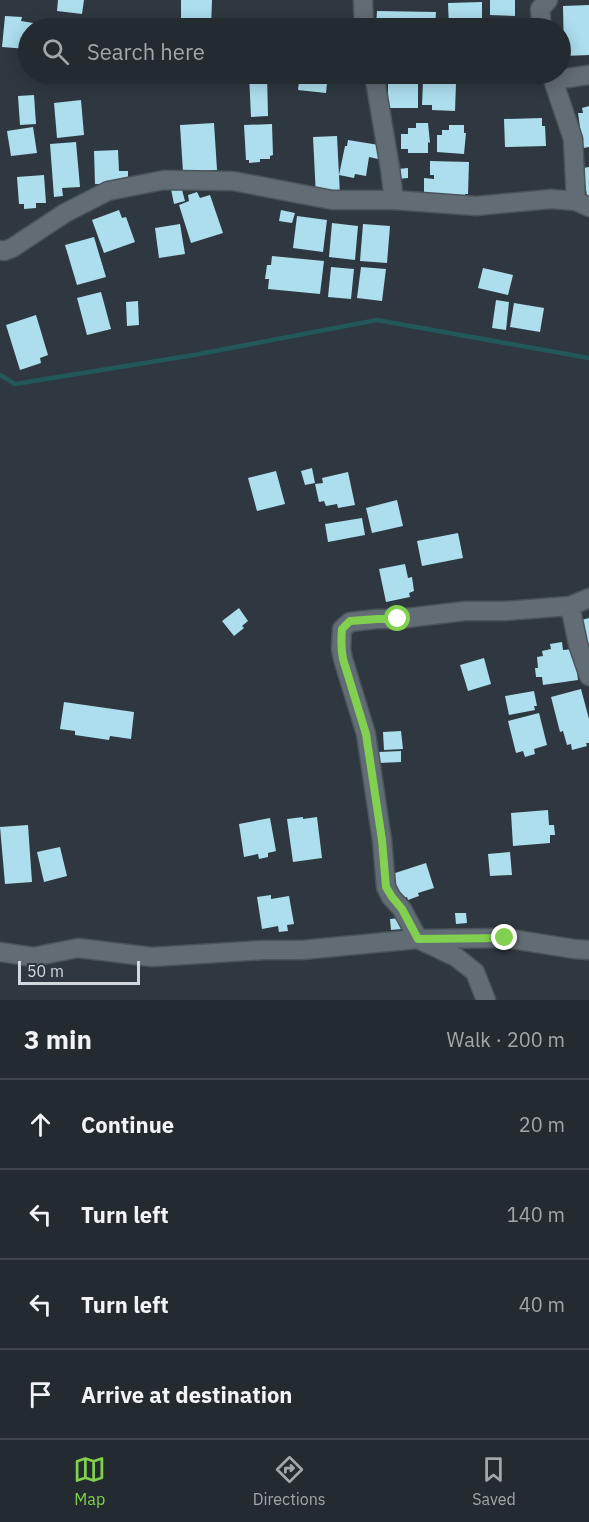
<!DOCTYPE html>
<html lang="en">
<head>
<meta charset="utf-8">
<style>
  :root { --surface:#232a30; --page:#2b3238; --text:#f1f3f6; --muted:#a3a7ab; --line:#40464c; --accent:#82d04f }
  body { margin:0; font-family:"IBM Plex Sans",sans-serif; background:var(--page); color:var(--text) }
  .scale { position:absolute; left:18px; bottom:15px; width:122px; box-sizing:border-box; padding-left:6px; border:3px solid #d2d8dc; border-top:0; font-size:16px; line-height:21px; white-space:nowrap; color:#d2d8dc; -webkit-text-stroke:4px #2f3840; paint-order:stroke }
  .stop { position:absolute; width:18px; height:18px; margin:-14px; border:4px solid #82d04f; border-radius:50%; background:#fff }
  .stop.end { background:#82d04f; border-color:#fff; box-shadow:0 2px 6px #0008 }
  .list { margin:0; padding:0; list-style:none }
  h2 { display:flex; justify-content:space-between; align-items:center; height:78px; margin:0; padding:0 24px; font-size:26px }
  h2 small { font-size:20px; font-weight:400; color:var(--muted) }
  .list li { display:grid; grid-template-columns:39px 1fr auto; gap:18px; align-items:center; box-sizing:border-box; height:90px; padding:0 24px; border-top:2px solid var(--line) }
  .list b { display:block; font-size:22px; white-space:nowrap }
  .list em { font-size:20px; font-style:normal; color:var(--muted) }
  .icon { flex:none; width:33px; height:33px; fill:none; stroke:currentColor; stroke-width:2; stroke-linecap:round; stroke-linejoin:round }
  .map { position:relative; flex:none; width:589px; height:1000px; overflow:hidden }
  .search { position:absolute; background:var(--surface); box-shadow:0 3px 15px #0003; left:18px; right:18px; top:18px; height:66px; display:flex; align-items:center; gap:15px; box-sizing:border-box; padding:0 21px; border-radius:33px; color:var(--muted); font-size:22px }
  .sheet { height:438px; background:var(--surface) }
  nav { display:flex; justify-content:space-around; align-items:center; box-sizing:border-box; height:84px; border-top:2px solid var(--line); background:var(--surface); font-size:16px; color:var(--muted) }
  nav a { display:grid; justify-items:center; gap:3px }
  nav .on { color:var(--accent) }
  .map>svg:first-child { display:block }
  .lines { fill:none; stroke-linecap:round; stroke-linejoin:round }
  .stream { stroke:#22585a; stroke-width:4.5 }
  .building { fill:#acdeee }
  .minor-casing { stroke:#4b5459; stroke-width:21 }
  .minor { stroke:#626c74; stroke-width:18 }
  .route { stroke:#82d04f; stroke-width:8 }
</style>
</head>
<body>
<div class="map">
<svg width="589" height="1000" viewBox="0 0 589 1000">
  <rect width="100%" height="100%" fill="#2f3840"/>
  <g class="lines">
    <path class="stream" d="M 0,375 L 15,384 L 194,355 L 377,320 L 589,358"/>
  </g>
  <g class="building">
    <path d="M 58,0 L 84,0 L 82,14 L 57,11 Z"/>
    <path d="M 181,0 L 212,0 L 211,28 L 181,28 Z"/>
    <path d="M 490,0 L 515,0 L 515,16 L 490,15 Z"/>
    <path d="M 482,2 L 482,28 L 449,28 L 448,3 Z"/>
    <path d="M 589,5 L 589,55 L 564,56 L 563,6 Z"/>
    <path d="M 377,11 L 436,12 L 435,28 L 376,28 Z"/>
    <path d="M 5,16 L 22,17 L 21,21 L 33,23 L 32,28 L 28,28 L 28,49 L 2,47 Z"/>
    <rect x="48" y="74" width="21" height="2"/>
    <path d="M 249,74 L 267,74 L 268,116 L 251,117 Z"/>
    <path d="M 300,74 L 328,74 L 326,93 L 298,90 Z"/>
    <path d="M 464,74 L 506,74 L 505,79 L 488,77 L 488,83 L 463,80 Z"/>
    <path d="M 395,78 L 418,80 L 418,108 L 388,108 L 388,80 L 395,80 Z"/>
    <path d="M 423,82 L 456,83 L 455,111 L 432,110 L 432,105 L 422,105 Z"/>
    <path d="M 34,95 L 36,124 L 20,125 L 18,96 Z"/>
    <path d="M 81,100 L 84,135 L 57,138 L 54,103 Z"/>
    <path d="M 589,106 L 589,147 L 583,148 L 578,113 L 583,113 L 582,108 Z"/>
    <path d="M 542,118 L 542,126 L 545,126 L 546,146 L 505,147 L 504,119 Z"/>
    <path d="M 214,123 L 217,170 L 183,172 L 180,125 Z"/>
    <path d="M 416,123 L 428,123 L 430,143 L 428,142 L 428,153 L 408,153 L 408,149 L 401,149 L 401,134 L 408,134 L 408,128 L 416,128 Z"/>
    <path d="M 272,124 L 273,155 L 270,156 L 270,159 L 260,159 L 260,162 L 249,163 L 249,160 L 246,160 L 244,125 Z"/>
    <path d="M 449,125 L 464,125 L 464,133 L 466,133 L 464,154 L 437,152 L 437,135 L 442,135 L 442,130 L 449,130 Z"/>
    <path d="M 33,127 L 37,153 L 11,156 L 7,131 Z"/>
    <path d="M 337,136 L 340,195 L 316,196 L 313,137 Z"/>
    <path d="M 348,140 L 379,145 L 377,151 L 380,152 L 378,159 L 369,157 L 366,176 L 355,174 L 354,178 L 339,175 L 345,146 L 347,146 Z"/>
    <path d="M 76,142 L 80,187 L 62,188 L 63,196 L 54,197 L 50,144 Z"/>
    <path d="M 118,150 L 119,171 L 128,171 L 128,183 L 119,180 L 110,180 L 110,184 L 95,184 L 94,151 Z"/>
    <path d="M 430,161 L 469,162 L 468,194 L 465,194 L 465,200 L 436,199 L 436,194 L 424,194 L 424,178 L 434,179 L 434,175 L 430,175 Z"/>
    <path d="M 589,167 L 589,196 L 587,196 L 583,168 Z"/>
    <path d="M 408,168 L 408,178 L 398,179 L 398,169 Z"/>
    <path d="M 44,175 L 46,203 L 36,203 L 36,208 L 24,209 L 24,204 L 19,204 L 17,177 Z"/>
    <path d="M 181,186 L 185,201 L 174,204 L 171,189 Z"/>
    <path d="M 197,192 L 200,198 L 210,195 L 223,233 L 191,243 L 179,205 L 189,201 L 188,195 Z"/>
    <path d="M 119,210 L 122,218 L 126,217 L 135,242 L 104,253 L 92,220 Z"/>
    <path d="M 281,210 L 295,213 L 292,223 L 279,221 Z"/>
    <path d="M 297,216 L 327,220 L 323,252 L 293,248 Z"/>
    <path d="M 332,223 L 358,226 L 355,260 L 329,257 Z"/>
    <path d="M 180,224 L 185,254 L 159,258 L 155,228 Z"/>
    <path d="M 363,224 L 390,226 L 387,263 L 360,261 Z"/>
    <path d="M 94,237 L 106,277 L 77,285 L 65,245 Z"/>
    <path d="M 272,256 L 324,261 L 320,294 L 268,289 L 269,279 L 265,279 L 267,265 L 271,265 Z"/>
    <path d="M 331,267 L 354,269 L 351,299 L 328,297 Z"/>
    <path d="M 361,267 L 386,269 L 382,301 L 357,298 Z"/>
    <path d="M 483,268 L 513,275 L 508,295 L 478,288 Z"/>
    <path d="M 101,292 L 111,329 L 87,335 L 77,298 Z"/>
    <path d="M 496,300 L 509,302 L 506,330 L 492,328 Z"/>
    <path d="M 138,301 L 139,325 L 127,326 L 126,302 Z"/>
    <path d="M 514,303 L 544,308 L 540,332 L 510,327 Z"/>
    <path d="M 36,315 L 48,355 L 40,358 L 41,363 L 20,370 L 6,325 Z"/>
    <path d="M 312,468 L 315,483 L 305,485 L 301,471 Z"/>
    <path d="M 276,471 L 285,504 L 257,511 L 248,478 Z"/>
    <path d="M 348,472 L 355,505 L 338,508 L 337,504 L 326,506 L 324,501 L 319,502 L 315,484 L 323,483 L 322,478 Z"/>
    <path d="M 397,500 L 403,526 L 372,533 L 366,508 Z"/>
    <path d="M 362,518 L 365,535 L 328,542 L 325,524 Z"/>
    <path d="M 458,533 L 463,558 L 422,566 L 417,541 Z"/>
    <path d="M 405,564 L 408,578 L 412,577 L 414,591 L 409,593 L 410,597 L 386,602 L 379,569 Z"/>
    <path d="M 239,608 L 248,621 L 242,626 L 244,628 L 234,636 L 222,621 Z"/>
    <path d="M 589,618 L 589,663 L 578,621 Z"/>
    <path d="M 562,642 L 563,650 L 574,649 L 578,680 L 543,685 L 542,677 L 536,677 L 535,668 L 538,668 L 537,657 L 543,656 L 542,651 L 551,649 L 550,644 Z"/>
    <path d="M 484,658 L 491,684 L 468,691 L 460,665 Z"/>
    <path d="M 581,689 L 589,719 L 589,743 L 586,743 L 587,746 L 572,750 L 571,744 L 567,745 L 563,731 L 560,732 L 551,697 Z"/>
    <path d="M 534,691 L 537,706 L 534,706 L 535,710 L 509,715 L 505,696 Z"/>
    <path d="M 64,702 L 134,712 L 131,739 L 110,736 L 109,740 L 75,735 L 75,731 L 60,729 Z"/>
    <path d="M 539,713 L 547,745 L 534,749 L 535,754 L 525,757 L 523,751 L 516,753 L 508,721 Z"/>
    <path d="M 401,731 L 403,749 L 384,750 L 383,732 Z"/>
    <path d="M 401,751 L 401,762 L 379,763 L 379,752 Z"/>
    <path d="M 548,810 L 549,825 L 554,825 L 555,835 L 550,835 L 550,843 L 513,846 L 511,813 Z"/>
    <path d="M 303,817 L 303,819 L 317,817 L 322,858 L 293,862 L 287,819 Z"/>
    <path d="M 270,818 L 276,851 L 268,853 L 268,857 L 259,859 L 258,854 L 244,857 L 239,824 Z"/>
    <path d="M 28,825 L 32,882 L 5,884 L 0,827 Z"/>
    <path d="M 60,847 L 67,876 L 44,882 L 37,852 Z"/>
    <path d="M 510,852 L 512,875 L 490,876 L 488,854 Z"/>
    <path d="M 426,863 L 434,888 L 418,893 L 419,896 L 408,900 L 407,897 L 397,900 L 389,875 Z"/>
    <path d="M 271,895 L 271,899 L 289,896 L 294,924 L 287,925 L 288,931 L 279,932 L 278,926 L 262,929 L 257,897 Z"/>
    <path d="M 455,913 L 466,913 L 467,923 L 456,924 Z"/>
    <path d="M 400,918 L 401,929 L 391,930 L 390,919 Z"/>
  </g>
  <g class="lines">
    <defs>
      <g id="minor">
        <path d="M 363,0 L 364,28"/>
        <path d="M 542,28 L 540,9 L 548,0"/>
        <path d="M 374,74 L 390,168 L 394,200"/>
        <path d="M 551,74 L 573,139 L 576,201"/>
        <path d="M 554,80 L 589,75"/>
        <path d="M 0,250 L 4,251 L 12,248 L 65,213 L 108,191 L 164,180 L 233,181 L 332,200 L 394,200 L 476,206 L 551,199 L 576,201 L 589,207"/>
        <path d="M 570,606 L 578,644 L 589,676"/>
        <path d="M 0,952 L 33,957 L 78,948 L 152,957 L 264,950 L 302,950 L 418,939 L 505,938 L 574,949 L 589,950"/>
        <path d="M 486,1000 L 475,972 L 456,957 L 418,939 L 402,909 L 391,897 L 386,887 L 382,840 L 366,734 L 343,659 L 341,649 L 342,629 L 350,622 L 377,619 L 398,619 L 465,611 L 505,611 L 570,606 L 589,598"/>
      </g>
    </defs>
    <use href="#minor" class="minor-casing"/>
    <use href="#minor" class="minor"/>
  </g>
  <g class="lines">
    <path class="route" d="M 398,619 L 377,619 L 350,621 L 342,629 C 341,640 341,649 343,659 L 366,734 L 382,840 L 386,887 L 392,897 L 402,909 L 418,939 L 505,938"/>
  </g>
</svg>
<div class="scale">50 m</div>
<div class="stop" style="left:398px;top:619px"></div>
<div class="stop end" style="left:505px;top:938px"></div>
<div class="search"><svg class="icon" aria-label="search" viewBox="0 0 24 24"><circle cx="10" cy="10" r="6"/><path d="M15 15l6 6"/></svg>Search here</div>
</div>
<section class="sheet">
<h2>3 min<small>Walk · 200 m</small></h2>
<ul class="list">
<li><svg class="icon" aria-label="ahead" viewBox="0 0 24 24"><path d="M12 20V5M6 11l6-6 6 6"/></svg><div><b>Continue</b></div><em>20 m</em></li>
<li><svg class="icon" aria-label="left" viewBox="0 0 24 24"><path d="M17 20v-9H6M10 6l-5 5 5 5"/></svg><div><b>Turn left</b></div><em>140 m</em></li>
<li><svg class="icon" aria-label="left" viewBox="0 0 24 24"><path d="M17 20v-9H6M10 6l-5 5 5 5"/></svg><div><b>Turn left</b></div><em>40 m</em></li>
<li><svg class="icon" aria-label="arrive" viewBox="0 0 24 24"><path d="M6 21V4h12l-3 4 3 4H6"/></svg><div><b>Arrive at destination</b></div></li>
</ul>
</section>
<nav>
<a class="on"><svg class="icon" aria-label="map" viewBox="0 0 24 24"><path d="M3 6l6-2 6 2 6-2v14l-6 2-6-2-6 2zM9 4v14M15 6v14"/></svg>Map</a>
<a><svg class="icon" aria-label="directions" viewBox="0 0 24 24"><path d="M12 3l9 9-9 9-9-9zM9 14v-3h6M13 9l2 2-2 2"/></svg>Directions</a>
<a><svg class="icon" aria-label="saved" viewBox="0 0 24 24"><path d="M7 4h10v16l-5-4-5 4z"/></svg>Saved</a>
</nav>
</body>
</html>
